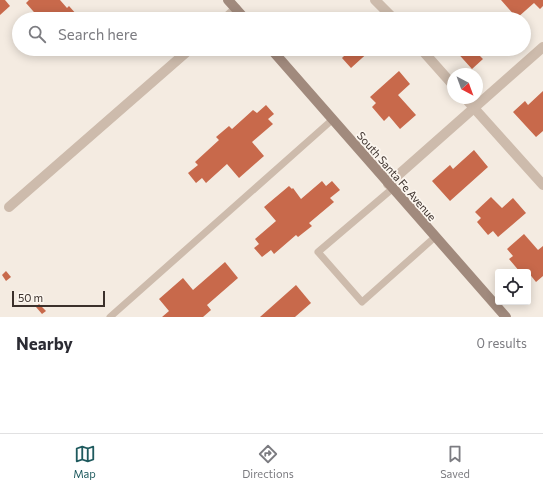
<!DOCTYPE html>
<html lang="en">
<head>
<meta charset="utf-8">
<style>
  :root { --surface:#fff; --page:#f7f7f7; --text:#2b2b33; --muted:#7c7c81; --line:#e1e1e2; --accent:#1f5a5e }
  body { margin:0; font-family:Commissioner,sans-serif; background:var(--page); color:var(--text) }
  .controls { position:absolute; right:12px; bottom:12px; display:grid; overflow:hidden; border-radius:4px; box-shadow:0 2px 10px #0003 }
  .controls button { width:36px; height:36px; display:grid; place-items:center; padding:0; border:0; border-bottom:1px solid var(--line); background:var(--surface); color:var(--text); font:20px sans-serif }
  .compass { position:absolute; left:447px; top:68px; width:36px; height:36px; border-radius:50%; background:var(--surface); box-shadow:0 2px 10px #0003; rotate:139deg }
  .scale { position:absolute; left:12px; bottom:10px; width:93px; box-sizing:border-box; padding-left:4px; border:2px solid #3b302b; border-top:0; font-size:11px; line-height:14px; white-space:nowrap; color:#3b302b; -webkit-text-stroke:3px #fbf5ee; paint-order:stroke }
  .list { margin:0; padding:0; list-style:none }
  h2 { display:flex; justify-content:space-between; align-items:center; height:52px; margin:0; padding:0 16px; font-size:17px }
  h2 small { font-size:13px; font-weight:400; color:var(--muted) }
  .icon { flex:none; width:22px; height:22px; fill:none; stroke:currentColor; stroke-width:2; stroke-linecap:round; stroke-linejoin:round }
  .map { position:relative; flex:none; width:543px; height:317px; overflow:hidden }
  .search { position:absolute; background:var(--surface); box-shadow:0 2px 10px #0003; left:12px; right:12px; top:12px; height:44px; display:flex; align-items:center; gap:10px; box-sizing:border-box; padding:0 14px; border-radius:22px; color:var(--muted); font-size:15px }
  .sheet { height:116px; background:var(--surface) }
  nav { display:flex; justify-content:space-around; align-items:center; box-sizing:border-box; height:56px; border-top:1px solid var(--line); background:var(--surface); font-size:11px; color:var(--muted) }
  nav a { display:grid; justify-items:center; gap:2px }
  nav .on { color:var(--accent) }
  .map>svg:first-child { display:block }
  .building { fill:#c8694b }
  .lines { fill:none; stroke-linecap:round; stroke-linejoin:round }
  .lane { stroke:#cdbbac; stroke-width:7 }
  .street { stroke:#cdbbac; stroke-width:10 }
  .secondary { stroke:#a18a7d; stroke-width:10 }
  .labels { text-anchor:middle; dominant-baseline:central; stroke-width:3.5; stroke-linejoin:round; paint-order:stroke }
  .street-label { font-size:11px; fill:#3b302b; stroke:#fbf5ee }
</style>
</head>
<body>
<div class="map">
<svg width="543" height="317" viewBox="0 0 543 317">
  <rect width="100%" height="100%" fill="#f4ebe1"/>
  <g class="building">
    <path d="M 0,0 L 5,0 L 10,6 L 0,15 Z"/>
    <path d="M 29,0 L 60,0 L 67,8 L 69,6 L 77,15 L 73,19 L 40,19 L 26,3 Z"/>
    <path d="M 501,0 L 543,0 L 543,6 L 540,9 L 534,3 L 517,18 Z"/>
    <path d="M 345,13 L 350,19 L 339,19 Z"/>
    <path d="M 349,49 L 372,49 L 351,68 L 342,58 L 350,50 Z"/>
    <path d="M 454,49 L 483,49 L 478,54 L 483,59 L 472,69 Z"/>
    <path d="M 399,71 L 410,84 L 398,95 L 416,115 L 400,129 L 389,116 L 384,121 L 372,107 L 376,103 L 370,97 Z"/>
    <path d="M 543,91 L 543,131 L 536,137 L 513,112 L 525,101 L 528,105 Z"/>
    <path d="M 266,105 L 274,114 L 268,119 L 273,124 L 252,142 L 264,156 L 239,178 L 227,164 L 206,183 L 202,178 L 196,183 L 188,173 L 198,165 L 195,162 L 219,140 L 216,137 L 229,126 L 232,129 L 253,110 L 257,113 Z"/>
    <path d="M 474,150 L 488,167 L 450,201 L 432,181 L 450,165 L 453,169 Z"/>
    <path d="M 322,181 L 326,186 L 332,181 L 340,190 L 330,198 L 334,202 L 309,223 L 312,226 L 298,237 L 296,235 L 274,254 L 271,250 L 262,257 L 254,248 L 259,244 L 255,239 L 276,221 L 264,207 L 289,186 L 292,189 L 293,188 L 301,199 Z"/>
    <path d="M 491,197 L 502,208 L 513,198 L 526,213 L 498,237 L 493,231 L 488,235 L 477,222 L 481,218 L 475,212 Z"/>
    <path d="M 524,234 L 538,250 L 543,246 L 543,276 L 536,282 L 528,272 L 520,272 L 509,259 L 513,256 L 507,249 Z"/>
    <path d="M 225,262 L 238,278 L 207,305 L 211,310 L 203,317 L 162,317 L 169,311 L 159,299 L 183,278 L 193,290 Z"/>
    <path d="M 6,271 L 11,277 L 6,281 L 2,275 Z"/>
    <path d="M 296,285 L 311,303 L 295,317 L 260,317 Z"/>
    <path d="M 39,304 L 46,311 L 42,314 L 36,307 Z"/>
  </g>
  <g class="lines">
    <g class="lane">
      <path d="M 392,189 L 318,252 L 362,302 L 435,237"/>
      <path d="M 110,317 L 332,120"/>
    </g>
    <g class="street">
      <path d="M 375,0 L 394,19"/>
      <path d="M 225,19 L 236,9"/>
      <path d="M 421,49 L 453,85"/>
      <path d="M 465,98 L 543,185"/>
      <path d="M 388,184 L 543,47"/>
      <path d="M 9,207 L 190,49"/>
    </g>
    <g class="secondary">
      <path d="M 228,0 L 245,19"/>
      <path d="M 271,49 L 506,317"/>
    </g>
  </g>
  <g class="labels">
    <g class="street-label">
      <text transform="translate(397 176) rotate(49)">South Santa Fe Avenue</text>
    </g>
  </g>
</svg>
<div class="controls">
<button><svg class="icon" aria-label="locate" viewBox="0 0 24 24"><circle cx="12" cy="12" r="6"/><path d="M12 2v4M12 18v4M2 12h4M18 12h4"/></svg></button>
</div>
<svg class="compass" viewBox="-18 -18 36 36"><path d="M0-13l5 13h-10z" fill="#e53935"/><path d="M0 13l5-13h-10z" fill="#7c7c81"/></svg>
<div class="scale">50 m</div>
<div class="search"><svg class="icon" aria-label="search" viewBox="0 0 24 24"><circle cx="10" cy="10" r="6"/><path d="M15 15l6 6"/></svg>Search here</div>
</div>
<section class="sheet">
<h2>Nearby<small>0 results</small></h2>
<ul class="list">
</ul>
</section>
<nav>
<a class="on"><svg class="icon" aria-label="map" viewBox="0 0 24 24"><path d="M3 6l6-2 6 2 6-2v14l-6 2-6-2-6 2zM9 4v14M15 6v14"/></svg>Map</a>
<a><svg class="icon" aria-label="directions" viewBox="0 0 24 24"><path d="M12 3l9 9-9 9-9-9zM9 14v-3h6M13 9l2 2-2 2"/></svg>Directions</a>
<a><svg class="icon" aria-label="saved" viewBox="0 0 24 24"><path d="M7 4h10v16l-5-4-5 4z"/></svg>Saved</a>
</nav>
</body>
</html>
